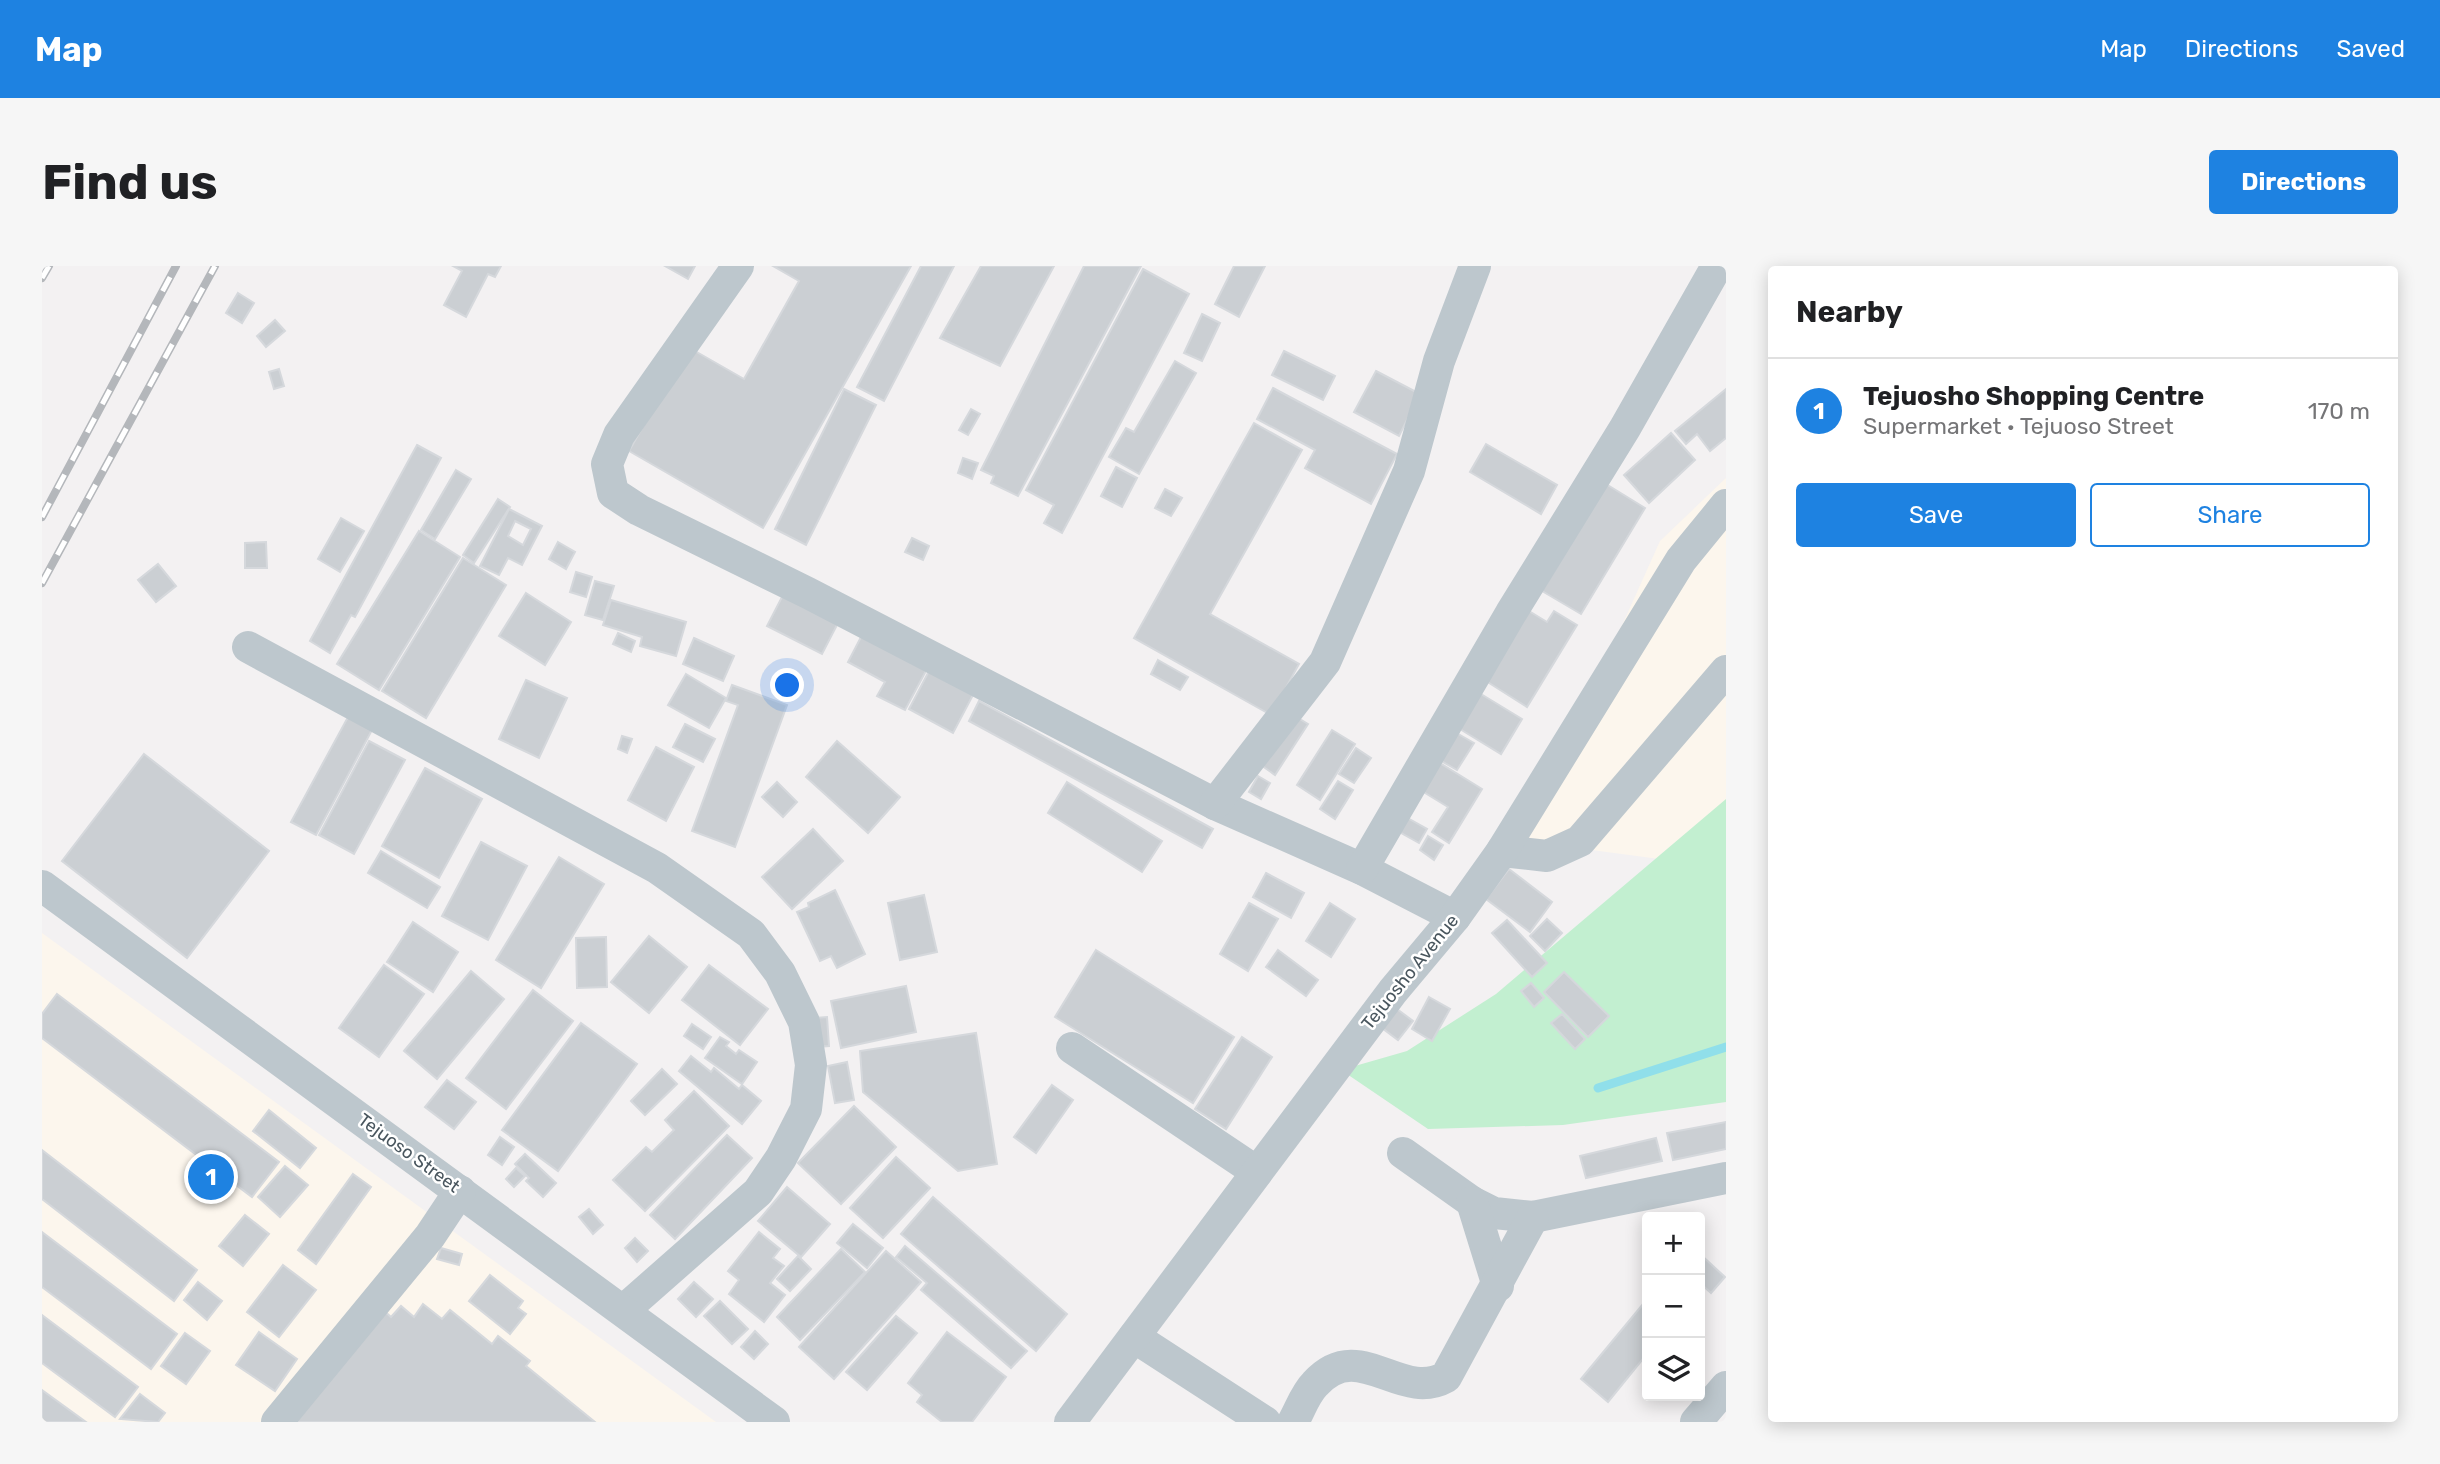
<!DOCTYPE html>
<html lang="en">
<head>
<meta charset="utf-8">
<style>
  :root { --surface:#fff; --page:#f6f6f6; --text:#202124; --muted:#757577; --line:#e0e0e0; --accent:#1e82e1 }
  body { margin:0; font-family:Rubik,sans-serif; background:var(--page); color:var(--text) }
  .controls { position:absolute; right:21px; bottom:21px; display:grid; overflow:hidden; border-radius:7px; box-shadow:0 4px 18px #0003 }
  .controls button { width:63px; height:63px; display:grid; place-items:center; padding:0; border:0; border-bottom:2px solid var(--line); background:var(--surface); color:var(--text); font:35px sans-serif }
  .you { position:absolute; left:746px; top:420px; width:24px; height:24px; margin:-18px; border:5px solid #fff; border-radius:50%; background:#1a73e8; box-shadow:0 0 0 10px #1a73e833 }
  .badge { display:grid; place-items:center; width:46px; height:46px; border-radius:50%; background:var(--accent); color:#fff; font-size:23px; font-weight:700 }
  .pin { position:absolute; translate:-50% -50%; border:4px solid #fff; box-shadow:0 2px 7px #0006 }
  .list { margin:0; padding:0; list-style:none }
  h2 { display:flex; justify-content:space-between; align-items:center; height:91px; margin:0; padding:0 28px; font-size:30px }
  h2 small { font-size:23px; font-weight:400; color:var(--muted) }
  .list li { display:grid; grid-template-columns:46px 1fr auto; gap:21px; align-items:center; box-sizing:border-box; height:105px; padding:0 28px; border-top:2px solid var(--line) }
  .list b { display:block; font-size:26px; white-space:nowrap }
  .list p { margin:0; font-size:23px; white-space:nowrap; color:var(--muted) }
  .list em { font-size:23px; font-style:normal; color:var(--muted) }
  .actions { display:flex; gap:14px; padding:21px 28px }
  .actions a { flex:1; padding:16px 0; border:2px solid var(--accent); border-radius:7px; text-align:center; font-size:24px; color:var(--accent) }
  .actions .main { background:var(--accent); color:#fff }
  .icon { flex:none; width:38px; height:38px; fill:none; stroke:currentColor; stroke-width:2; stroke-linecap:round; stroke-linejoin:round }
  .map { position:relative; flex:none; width:1684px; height:1156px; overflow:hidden; border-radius:7px }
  header { display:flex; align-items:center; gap:42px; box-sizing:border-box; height:98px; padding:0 35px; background:var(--accent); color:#fff }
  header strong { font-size:33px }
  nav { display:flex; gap:38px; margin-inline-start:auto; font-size:24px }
  .intro { display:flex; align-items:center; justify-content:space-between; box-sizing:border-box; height:168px; padding:0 42px }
  h1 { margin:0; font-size:49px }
  .button { padding:18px 32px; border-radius:7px; background:var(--accent); color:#fff; font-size:24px; font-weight:700 }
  main { display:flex; gap:42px; padding:0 42px }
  aside { flex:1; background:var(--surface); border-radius:7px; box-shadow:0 4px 18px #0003 }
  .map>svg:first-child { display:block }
  .commercial { fill:#fcf6ed }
  .green { fill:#c2efd0 }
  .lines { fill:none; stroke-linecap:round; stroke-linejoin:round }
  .stream { stroke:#90dfea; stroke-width:9 }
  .building { fill:#cbcfd3; stroke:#d5d8dc; stroke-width:2; fill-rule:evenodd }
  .minor { stroke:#bdc7cd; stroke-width:32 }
  .rail-casing { stroke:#b4b7bb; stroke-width:8 }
  .rail { stroke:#fff; stroke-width:5; stroke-dasharray:16; stroke-linecap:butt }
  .labels { text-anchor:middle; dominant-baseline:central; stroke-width:5; stroke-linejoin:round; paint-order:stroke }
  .street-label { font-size:18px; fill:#49565e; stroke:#fff }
</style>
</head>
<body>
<header>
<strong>Map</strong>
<nav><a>Map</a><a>Directions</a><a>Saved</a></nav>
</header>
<div class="intro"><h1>Find us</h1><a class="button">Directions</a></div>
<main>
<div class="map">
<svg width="1684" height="1156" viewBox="0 0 1684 1156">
  <rect width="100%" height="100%" fill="#f3f1f2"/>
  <g class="commercial">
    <path d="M 1684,212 L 1684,602 L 1483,575 L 1618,275 Z"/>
    <path d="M 0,667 L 674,1156 L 0,1156 Z"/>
  </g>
  <path class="green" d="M 1684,533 L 1684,836 L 1521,859 L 1386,863 L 1299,804 L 1365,785 L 1454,728 Z"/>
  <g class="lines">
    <path class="stream" d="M 1556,822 L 1684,781"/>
  </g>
  <g class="building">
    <path d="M 411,0 L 459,0 L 453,11 L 446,8 L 424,51 L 402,39 L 420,5 Z"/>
    <path d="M 623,0 L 653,0 L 646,13 Z"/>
    <path d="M 731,0 L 869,0 L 721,262 L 587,185 L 646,81 L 702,113 L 757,15 Z"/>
    <path d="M 879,0 L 912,0 L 842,135 L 815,121 Z"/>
    <path d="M 939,0 L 1012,0 L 958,100 L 898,72 Z"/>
    <path d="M 1042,0 L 1099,0 L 976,230 L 949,217 L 952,210 L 939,204 Z"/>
    <path d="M 1192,0 L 1223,0 L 1197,51 L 1173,38 Z"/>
    <path d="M 1101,3 L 1147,28 L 1020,267 L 1002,257 L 1012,239 L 984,224 Z"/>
    <path d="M 196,27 L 212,37 L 200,57 L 184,47 Z"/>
    <path d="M 1160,48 L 1178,57 L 1160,95 L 1142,87 Z"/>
    <path d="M 233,54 L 243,65 L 224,81 L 215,70 Z"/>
    <path d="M 1242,85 L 1293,110 L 1281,134 L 1230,109 Z"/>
    <path d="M 1133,95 L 1154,107 L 1097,208 L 1067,191 L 1084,162 L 1092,166 Z"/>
    <path d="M 237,103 L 242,120 L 232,123 L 227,106 Z"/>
    <path d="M 1334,105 L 1378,128 L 1357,170 L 1312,146 Z"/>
    <path d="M 1231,122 L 1355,188 L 1329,238 L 1263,202 L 1273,184 L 1215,153 Z"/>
    <path d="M 802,123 L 834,139 L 764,279 L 733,263 Z"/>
    <path d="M 1684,123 L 1684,172 L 1668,185 L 1655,168 L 1644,178 L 1633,165 Z"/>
    <path d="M 929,143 L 938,148 L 926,169 L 917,164 Z"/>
    <path d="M 1212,157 L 1260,184 L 1168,348 L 1257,398 L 1229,449 L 1092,372 Z"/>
    <path d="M 1629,167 L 1653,194 L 1607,237 L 1582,209 Z"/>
    <path d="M 1444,178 L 1515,219 L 1499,248 L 1428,206 Z"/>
    <path d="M 375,179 L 399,192 L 313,351 L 309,349 L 288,387 L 268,375 Z"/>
    <path d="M 921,192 L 936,197 L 930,213 L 916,207 Z"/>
    <path d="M 1074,201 L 1095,212 L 1080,241 L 1059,230 Z"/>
    <path d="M 414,204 L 429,213 L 393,273 L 379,264 Z"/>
    <path d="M 1564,218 L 1603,242 L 1539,348 L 1500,325 Z"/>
    <path d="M 1123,223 L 1140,232 L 1129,250 L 1113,242 Z"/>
    <path d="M 456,233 L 468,241 L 432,297 L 421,289 Z"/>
    <path d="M 467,243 L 500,260 L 480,299 L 466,292 L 457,309 L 438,300 ZM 473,255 L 489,263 L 481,279 L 466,270 Z"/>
    <path d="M 299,252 L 322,265 L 298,306 L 276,293 Z"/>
    <path d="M 377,265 L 418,291 L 337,424 L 295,398 Z"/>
    <path d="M 870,272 L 887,280 L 881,294 L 863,286 Z"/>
    <path d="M 224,276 L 225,302 L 203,302 L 203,277 Z"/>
    <path d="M 516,276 L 533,286 L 524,303 L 507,293 Z"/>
    <path d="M 421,292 L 464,319 L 384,452 L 340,425 Z"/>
    <path d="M 116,298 L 134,320 L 114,336 L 96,314 Z"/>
    <path d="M 534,306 L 550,311 L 544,331 L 528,326 Z"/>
    <path d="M 553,315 L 572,320 L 561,354 L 543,349 Z"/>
    <path d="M 484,327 L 529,356 L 503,399 L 457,370 Z"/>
    <path d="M 741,329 L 796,357 L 780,388 L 725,360 Z"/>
    <path d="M 569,334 L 644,356 L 634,390 L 598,380 L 600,371 L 561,359 Z"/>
    <path d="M 1487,345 L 1505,356 L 1512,345 L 1535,359 L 1485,441 L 1444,415 Z"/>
    <path d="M 576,367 L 593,375 L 589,386 L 571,378 Z"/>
    <path d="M 820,369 L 885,403 L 863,444 L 835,430 L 843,416 L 806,396 Z"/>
    <path d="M 652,372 L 692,390 L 681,415 L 641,398 Z"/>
    <path d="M 1116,394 L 1146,411 L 1138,424 L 1109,408 Z"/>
    <path d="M 887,405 L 931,429 L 911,467 L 867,443 Z"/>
    <path d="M 644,408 L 684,432 L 667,462 L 626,439 Z"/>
    <path d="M 484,414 L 525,432 L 497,492 L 457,473 Z"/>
    <path d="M 690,419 L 745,439 L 693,581 L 650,565 L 696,439 L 684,435 Z"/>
    <path d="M 1434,425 L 1480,453 L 1459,488 L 1413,460 Z"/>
    <path d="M 937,435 L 1171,563 L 1160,582 L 927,455 Z"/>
    <path d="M 1248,447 L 1266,458 L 1233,509 L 1216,497 Z"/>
    <path d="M 306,451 L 330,464 L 274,569 L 249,556 Z"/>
    <path d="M 643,458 L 673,473 L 661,496 L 631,481 Z"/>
    <path d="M 1290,464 L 1313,478 L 1278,534 L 1255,519 Z"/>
    <path d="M 1411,465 L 1432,477 L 1415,504 L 1394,492 Z"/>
    <path d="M 580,470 L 590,473 L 585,487 L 576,483 Z"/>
    <path d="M 327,475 L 363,494 L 312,588 L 277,569 Z"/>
    <path d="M 795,475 L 858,531 L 826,567 L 764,511 Z"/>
    <path d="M 614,481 L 652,501 L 624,555 L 586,534 Z"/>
    <path d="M 1314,482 L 1329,492 L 1312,517 L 1297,508 Z"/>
    <path d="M 102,488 L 227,585 L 145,692 L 20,595 Z"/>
    <path d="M 1393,494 L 1440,523 L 1407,577 L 1390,566 L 1406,541 L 1375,522 Z"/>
    <path d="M 383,502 L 440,533 L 397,612 L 340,580 Z"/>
    <path d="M 1216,510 L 1228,517 L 1219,533 L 1207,526 Z"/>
    <path d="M 1296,515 L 1311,524 L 1293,553 L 1278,543 Z"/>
    <path d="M 735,516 L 755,536 L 741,551 L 720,531 Z"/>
    <path d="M 1025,516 L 1120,575 L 1100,606 L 1006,547 Z"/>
    <path d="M 1362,550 L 1385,563 L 1377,577 L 1354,564 Z"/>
    <path d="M 771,563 L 801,595 L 750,643 L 720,611 Z"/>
    <path d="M 1386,570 L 1401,579 L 1392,594 L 1378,584 Z"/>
    <path d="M 439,576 L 485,600 L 446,674 L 400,650 Z"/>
    <path d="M 339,585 L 398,621 L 385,642 L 326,607 Z"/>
    <path d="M 517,591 L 562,618 L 499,722 L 454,694 Z"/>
    <path d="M 1467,603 L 1510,636 L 1488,666 L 1444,633 Z"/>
    <path d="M 1224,607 L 1262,627 L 1249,652 L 1211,631 Z"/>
    <path d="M 793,624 L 823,688 L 795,702 L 789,690 L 778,695 L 755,646 L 767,641 L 766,637 Z"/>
    <path d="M 882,629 L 895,686 L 858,694 L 846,637 Z"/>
    <path d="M 1207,637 L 1236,653 L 1206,705 L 1178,688 Z"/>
    <path d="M 1288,637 L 1313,653 L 1289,691 L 1264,675 Z"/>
    <path d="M 1505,653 L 1520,667 L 1503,685 L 1488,670 Z"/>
    <path d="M 1465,654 L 1505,697 L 1490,711 L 1450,667 Z"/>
    <path d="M 371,656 L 416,686 L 391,726 L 345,696 Z"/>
    <path d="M 607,670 L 645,701 L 607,747 L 569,716 Z"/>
    <path d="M 564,671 L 565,721 L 535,722 L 534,672 Z"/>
    <path d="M 1054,684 L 1192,771 L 1151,837 L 1013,751 Z"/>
    <path d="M 1236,684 L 1276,714 L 1264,730 L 1224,701 Z"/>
    <path d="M 342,699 L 382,728 L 337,791 L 297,762 Z"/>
    <path d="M 667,699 L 726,743 L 698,779 L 640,734 Z"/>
    <path d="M 429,705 L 462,733 L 395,813 L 362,785 Z"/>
    <path d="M 1522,706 L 1567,750 L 1546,771 L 1502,726 Z"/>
    <path d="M 1489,717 L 1502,732 L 1492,741 L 1479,725 Z"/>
    <path d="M 864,720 L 874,766 L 799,782 L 789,735 Z"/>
    <path d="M 491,724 L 531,755 L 464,843 L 424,812 Z"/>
    <path d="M 15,728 L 237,896 L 210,931 L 0,772 L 0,748 Z"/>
    <path d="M 1387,731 L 1408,743 L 1390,775 L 1370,763 Z"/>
    <path d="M 1355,743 L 1371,755 L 1356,774 L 1340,762 Z"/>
    <path d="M 1520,748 L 1543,773 L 1533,783 L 1509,757 Z"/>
    <path d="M 785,751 L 787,780 L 775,781 L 773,752 Z"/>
    <path d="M 539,757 L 595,798 L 516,905 L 460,864 Z"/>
    <path d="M 650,758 L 669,771 L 661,783 L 642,770 Z"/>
    <path d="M 934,767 L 955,898 L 916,905 L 821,826 L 818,785 Z"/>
    <path d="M 678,771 L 687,776 L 684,780 L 694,788 L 697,784 L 715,796 L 700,818 L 663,792 Z"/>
    <path d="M 1200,771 L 1230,791 L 1184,863 L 1153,843 Z"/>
    <path d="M 649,790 L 669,806 L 672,802 L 697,823 L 700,819 L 719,835 L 700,858 L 637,805 Z"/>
    <path d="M 805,796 L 812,834 L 793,837 L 786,800 Z"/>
    <path d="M 620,803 L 635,818 L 603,849 L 589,835 Z"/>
    <path d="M 405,814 L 434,836 L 412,863 L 383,841 Z"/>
    <path d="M 1010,819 L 1031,834 L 994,887 L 972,871 Z"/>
    <path d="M 652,825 L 687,860 L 603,945 L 571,914 L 604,881 L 610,886 L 632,864 L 623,854 Z"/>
    <path d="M 812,840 L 854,881 L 799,938 L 756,897 Z"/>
    <path d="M 227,844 L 274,882 L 258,902 L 211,865 Z"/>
    <path d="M 1684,856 L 1684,883 L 1631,894 L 1625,867 Z"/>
    <path d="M 685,869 L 710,892 L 633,973 L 608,949 Z"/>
    <path d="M 458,871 L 472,881 L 460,899 L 446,889 Z"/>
    <path d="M 1614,872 L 1620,895 L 1544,912 L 1538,890 Z"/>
    <path d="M 0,884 L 155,1004 L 132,1035 L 0,933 Z"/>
    <path d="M 483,888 L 514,917 L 501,931 L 484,915 L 487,912 L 473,898 Z"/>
    <path d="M 854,891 L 888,922 L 841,972 L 808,942 Z"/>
    <path d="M 243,900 L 266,919 L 238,951 L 216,931 Z"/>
    <path d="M 474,902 L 483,910 L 472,921 L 464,913 Z"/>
    <path d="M 311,908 L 329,921 L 274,998 L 256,984 Z"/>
    <path d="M 745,921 L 788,958 L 759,991 L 716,955 Z"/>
    <path d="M 891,931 L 1025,1048 L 994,1085 L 859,968 Z"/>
    <path d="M 547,943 L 561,959 L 551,968 L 537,951 Z"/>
    <path d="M 203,949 L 227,968 L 201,1000 L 177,980 Z"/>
    <path d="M 811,958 L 841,982 L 825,1002 L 795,977 Z"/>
    <path d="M 0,966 L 135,1068 L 109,1103 L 0,1021 Z"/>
    <path d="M 717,966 L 738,983 L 731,992 L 742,1000 L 728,1017 L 743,1029 L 722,1056 L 687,1028 L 697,1014 L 686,1005 Z"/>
    <path d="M 593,972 L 606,985 L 595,996 L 583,982 Z"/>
    <path d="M 863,980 L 985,1085 L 969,1102 L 879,1024 L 885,1017 L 854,991 Z"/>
    <path d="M 399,982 L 420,988 L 417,999 L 395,993 Z"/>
    <path d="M 799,983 L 823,1006 L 758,1074 L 735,1051 Z"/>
    <path d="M 844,985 L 879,1016 L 792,1113 L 757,1081 Z"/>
    <path d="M 1658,988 L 1683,1011 L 1669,1027 L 1658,1017 Z"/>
    <path d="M 756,990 L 769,1003 L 748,1025 L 735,1013 Z"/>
    <path d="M 241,999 L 274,1024 L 237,1071 L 205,1046 Z"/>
    <path d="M 448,1009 L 481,1035 L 476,1042 L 484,1048 L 468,1068 L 427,1035 Z"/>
    <path d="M 156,1016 L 180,1035 L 165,1054 L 142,1034 Z"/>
    <path d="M 652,1016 L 671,1033 L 654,1051 L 636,1033 Z"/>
    <path d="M 678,1035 L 706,1063 L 690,1078 L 662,1050 Z"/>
    <path d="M 381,1038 L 400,1053 L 408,1044 L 450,1078 L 456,1070 L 488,1095 L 484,1100 L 553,1156 L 249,1156 L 340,1043 L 349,1051 L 359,1040 L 372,1051 Z"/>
    <path d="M 1601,1038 L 1605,1042 L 1605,1088 L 1566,1136 L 1539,1113 Z"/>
    <path d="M 0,1049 L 96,1121 L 73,1151 L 0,1097 Z"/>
    <path d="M 854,1050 L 875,1067 L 825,1124 L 804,1106 Z"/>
    <path d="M 713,1065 L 726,1078 L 712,1093 L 699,1081 Z"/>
    <path d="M 217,1066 L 255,1093 L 233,1125 L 194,1099 Z"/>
    <path d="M 905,1066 L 964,1111 L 930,1156 L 900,1156 L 875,1136 L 880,1129 L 866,1117 Z"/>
    <path d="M 143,1067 L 168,1085 L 144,1118 L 119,1100 Z"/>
    <path d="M 0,1124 L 44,1156 L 0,1156 Z"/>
    <path d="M 98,1128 L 123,1147 L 116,1156 L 78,1153 Z"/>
  </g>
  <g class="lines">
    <g class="minor">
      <path d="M 696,0 L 577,169 L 565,198 L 571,227 L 597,244 L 766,327 L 1173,538 L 1320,603 L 1413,651"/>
      <path d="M 206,381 L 615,602 L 709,668 L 738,707 L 762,756 L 769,799 L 764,843 L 739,892 L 716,926 L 582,1044"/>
      <path d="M 1173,538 L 1283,396 L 1367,205 L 1397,95 L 1433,0"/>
      <path d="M 1460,585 L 1505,590 L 1538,575 L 1684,405"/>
      <path d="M 1320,603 L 1469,347 L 1583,162 L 1675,0"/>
      <path d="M 0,620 L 732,1156"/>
      <path d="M 1030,782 L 1215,906"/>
      <path d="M 1361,887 L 1430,936 L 1452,947 L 1491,951 L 1684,912"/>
      <path d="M 1430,936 L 1456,1020"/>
      <path d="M 1092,1071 L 1223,1156"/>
      <path d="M 235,1156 L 388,970 L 418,925"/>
      <path d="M 1028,1156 L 1351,725 L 1413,651 L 1460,585 L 1639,294 L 1684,239"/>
      <path d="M 1251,1156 C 1258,1144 1263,1128 1273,1118 C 1317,1069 1358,1137 1404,1111 L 1491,951"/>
      <path d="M 1654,1156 L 1684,1121"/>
    </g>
    <defs>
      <g id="rail">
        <path d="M 0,12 L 7,0"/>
        <path d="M 0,251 L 134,0"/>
        <path d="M 0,317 L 173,0"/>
      </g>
    </defs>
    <use href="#rail" class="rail-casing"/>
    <use href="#rail" class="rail"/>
  </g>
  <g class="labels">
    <g class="street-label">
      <text transform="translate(1368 706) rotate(-51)">Tejuosho Avenue</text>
      <text transform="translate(367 887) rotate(36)">Tejuoso Street</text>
    </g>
  </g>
</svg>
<div class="controls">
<button>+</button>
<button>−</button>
<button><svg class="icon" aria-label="layers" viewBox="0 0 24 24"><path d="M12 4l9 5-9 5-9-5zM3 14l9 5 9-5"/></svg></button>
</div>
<div class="you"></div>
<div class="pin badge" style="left:169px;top:911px">1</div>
</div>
<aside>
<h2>Nearby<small></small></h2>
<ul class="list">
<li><span class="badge">1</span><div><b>Tejuosho Shopping Centre</b><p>Supermarket · Tejuoso Street</p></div><em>170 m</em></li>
</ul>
<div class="actions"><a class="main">Save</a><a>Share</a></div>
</aside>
</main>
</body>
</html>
